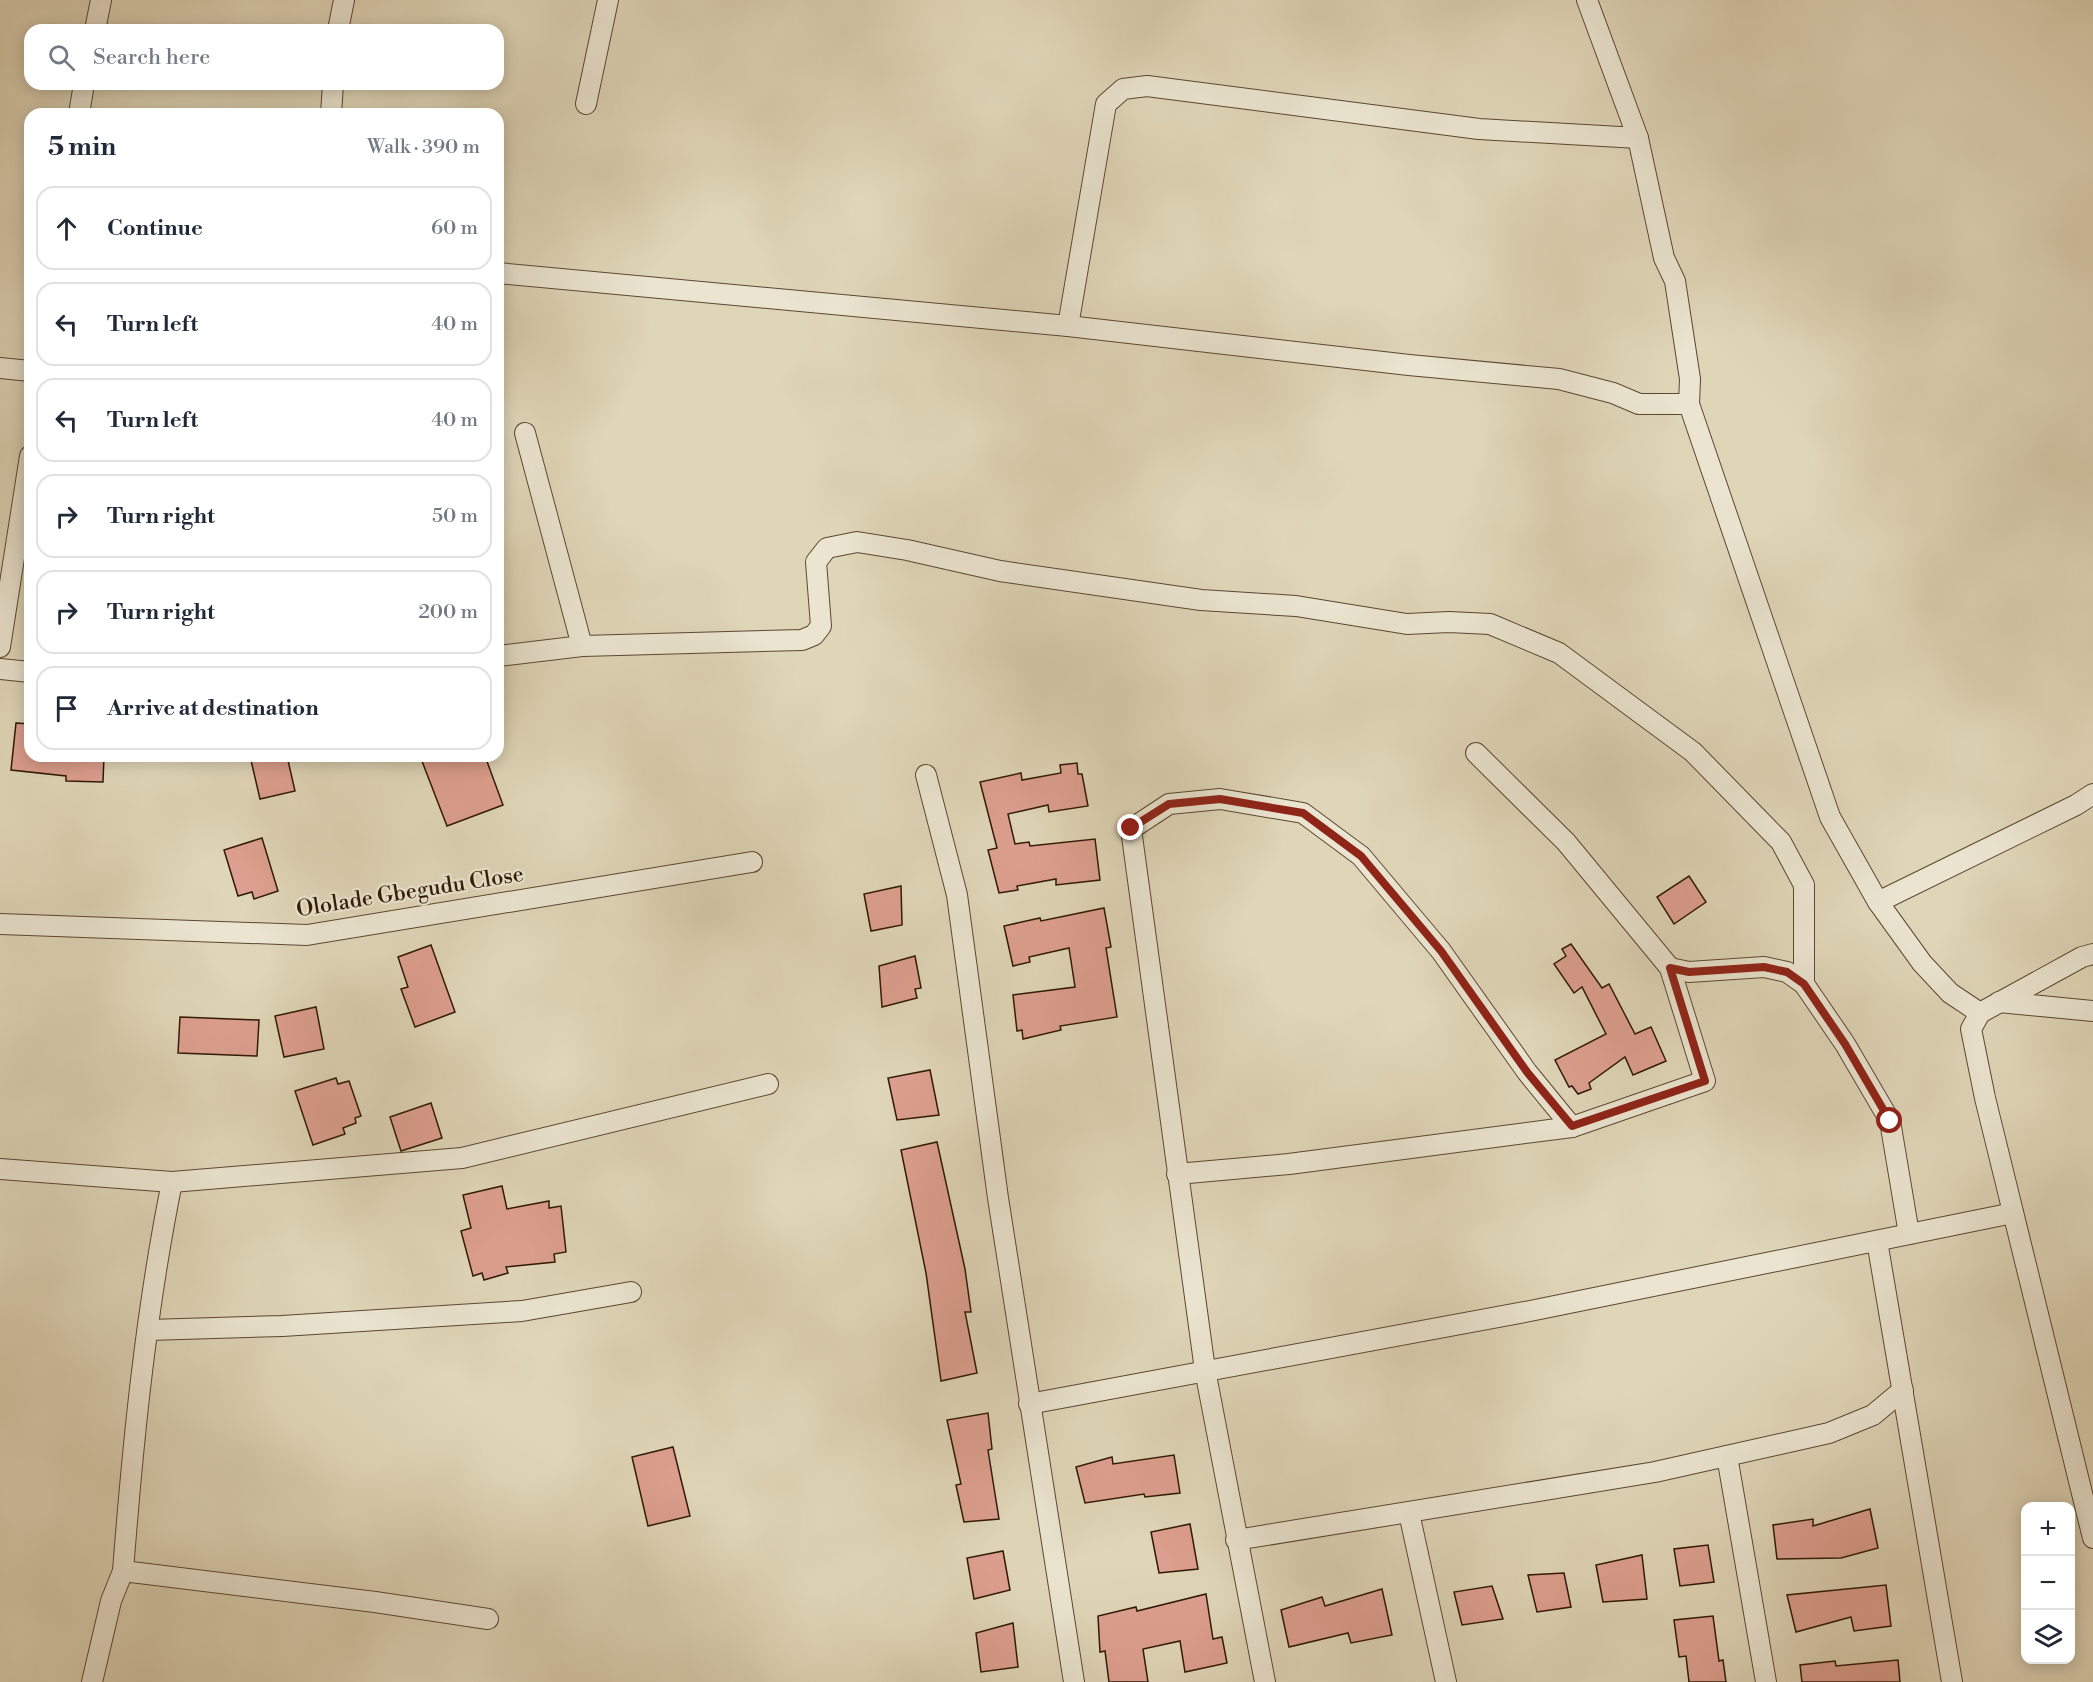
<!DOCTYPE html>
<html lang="en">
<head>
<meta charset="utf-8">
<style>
  :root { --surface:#fff; --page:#f2f2f3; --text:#1f2937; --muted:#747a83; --line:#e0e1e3 }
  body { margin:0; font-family:"Libre Bodoni",serif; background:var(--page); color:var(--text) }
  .controls { position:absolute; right:18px; bottom:18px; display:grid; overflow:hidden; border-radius:12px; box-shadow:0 3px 15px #0003 }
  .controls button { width:54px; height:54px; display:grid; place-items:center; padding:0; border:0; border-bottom:2px solid var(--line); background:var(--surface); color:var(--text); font:30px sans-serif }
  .stop { position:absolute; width:18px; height:18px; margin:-14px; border:4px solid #8f2418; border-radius:50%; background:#fff }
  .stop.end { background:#8f2418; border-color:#fff; box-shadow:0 2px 6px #0008 }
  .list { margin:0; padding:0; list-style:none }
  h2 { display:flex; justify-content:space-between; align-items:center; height:78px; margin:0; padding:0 24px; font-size:26px }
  h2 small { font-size:20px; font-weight:400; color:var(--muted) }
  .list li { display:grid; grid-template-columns:39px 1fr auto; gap:18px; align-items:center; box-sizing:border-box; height:84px; margin:0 12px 12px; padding:0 12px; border:2px solid var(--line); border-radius:18px }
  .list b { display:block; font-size:22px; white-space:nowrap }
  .list em { font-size:20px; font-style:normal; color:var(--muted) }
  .icon { flex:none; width:33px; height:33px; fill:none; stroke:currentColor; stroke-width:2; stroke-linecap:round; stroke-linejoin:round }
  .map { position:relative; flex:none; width:2093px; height:1682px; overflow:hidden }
  .search { position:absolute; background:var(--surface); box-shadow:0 3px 15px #0003; left:24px; top:24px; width:480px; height:66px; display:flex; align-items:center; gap:15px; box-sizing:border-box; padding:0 21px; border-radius:18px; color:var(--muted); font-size:22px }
  .panel { position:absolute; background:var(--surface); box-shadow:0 3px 15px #0003; left:24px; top:108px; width:480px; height:654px; border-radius:18px }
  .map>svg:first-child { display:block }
  .building { fill:#dd9f8f; stroke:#301904; stroke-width:1.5 }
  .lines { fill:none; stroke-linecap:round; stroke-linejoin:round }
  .street-casing { stroke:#5c4831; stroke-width:22 }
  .street { stroke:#eae4d0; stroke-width:20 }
  .route { stroke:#8f2418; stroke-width:8 }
  .labels { text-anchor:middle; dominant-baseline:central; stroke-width:4.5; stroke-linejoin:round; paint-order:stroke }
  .street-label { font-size:22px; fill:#301904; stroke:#eae4d0 }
</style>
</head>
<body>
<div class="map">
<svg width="2093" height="1682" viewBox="0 0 2093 1682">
  <rect width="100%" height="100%" fill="#dfd5b7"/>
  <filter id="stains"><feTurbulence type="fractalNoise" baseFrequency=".00333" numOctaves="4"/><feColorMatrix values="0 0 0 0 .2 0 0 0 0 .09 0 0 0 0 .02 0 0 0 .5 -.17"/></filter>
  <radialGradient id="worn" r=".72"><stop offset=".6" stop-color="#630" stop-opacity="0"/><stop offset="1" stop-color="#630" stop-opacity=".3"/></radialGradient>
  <g class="building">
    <path d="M 16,723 L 30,724 L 30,756 L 104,756 L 103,782 L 66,781 L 66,776 L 11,770 Z"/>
    <path d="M 250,756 L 287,756 L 295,791 L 260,799 Z"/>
    <path d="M 420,756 L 485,756 L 503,805 L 447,826 Z"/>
    <path d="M 1077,763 L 1078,774 L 1082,774 L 1088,806 L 1049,812 L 1048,805 L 1008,814 L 1015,844 L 1029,842 L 1030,846 L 1095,839 L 1100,880 L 1056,885 L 1056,879 L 1017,886 L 1018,890 L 999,893 L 988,850 L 997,848 L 980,782 L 1021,773 L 1022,780 L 1061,773 L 1060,765 Z"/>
    <path d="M 262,838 L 278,891 L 254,899 L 252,892 L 238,896 L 224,850 Z"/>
    <path d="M 1689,876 L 1706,902 L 1674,924 L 1657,897 Z"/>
    <path d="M 901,886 L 902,925 L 871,931 L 864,894 Z"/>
    <path d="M 1104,908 L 1111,947 L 1106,948 L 1117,1017 L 1060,1026 L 1061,1030 L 1023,1039 L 1022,1030 L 1017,1031 L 1013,995 L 1075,987 L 1069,948 L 1029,957 L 1030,962 L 1013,966 L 1004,926 L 1040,918 L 1041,921 Z"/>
    <path d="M 1571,944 L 1602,988 L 1609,984 L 1635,1034 L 1651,1027 L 1666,1061 L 1633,1075 L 1625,1057 L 1589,1083 L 1591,1089 L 1578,1094 L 1572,1086 L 1569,1087 L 1555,1060 L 1606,1034 L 1582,987 L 1574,993 L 1554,964 L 1566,956 L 1562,949 Z"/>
    <path d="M 431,945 L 455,1012 L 415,1027 L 401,989 L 408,987 L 398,957 Z"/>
    <path d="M 915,956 L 921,988 L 915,989 L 917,998 L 882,1007 L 879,966 Z"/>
    <path d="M 316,1007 L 324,1049 L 284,1057 L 275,1016 Z"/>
    <path d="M 180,1017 L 259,1020 L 257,1056 L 178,1053 Z"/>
    <path d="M 930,1070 L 939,1115 L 897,1120 L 888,1078 Z"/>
    <path d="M 336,1078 L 338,1084 L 349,1081 L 361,1116 L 355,1118 L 356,1123 L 343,1128 L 345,1134 L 313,1145 L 295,1091 Z"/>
    <path d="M 431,1103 L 442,1138 L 401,1151 L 390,1117 Z"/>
    <path d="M 937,1142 L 965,1269 L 971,1312 L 965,1312 L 977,1373 L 941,1381 L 926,1273 L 901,1150 Z"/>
    <path d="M 502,1186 L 507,1209 L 549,1201 L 549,1208 L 561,1206 L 566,1252 L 554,1254 L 555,1262 L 506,1267 L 508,1273 L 484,1280 L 482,1273 L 473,1276 L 461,1231 L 471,1228 L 463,1195 Z"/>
    <path d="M 988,1413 L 992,1449 L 988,1450 L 999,1519 L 964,1522 L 956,1485 L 961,1484 L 947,1420 Z"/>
    <path d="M 673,1447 L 690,1516 L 648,1526 L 632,1457 Z"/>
    <path d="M 1174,1455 L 1180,1493 L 1145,1497 L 1144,1494 L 1085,1503 L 1076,1467 L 1112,1457 L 1113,1464 Z"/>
    <path d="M 1870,1509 L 1878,1548 L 1841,1558 L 1777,1559 L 1773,1525 L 1813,1519 L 1813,1526 Z"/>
    <path d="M 1190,1524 L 1198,1569 L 1159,1573 L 1151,1532 Z"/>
    <path d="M 1708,1545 L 1714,1582 L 1680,1586 L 1674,1549 Z"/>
    <path d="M 1003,1551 L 1010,1590 L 974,1599 L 967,1558 Z"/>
    <path d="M 1642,1555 L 1647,1599 L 1603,1602 L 1596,1565 Z"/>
    <path d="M 1564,1573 L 1571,1607 L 1537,1612 L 1528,1575 Z"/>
    <path d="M 1886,1585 L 1891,1626 L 1854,1631 L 1851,1617 L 1796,1632 L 1787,1595 Z"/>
    <path d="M 1492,1586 L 1503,1619 L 1462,1625 L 1454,1592 Z"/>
    <path d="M 1382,1589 L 1392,1635 L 1351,1643 L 1348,1633 L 1289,1647 L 1281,1610 L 1322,1597 L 1325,1606 Z"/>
    <path d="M 1206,1594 L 1213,1639 L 1222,1637 L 1227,1663 L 1185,1672 L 1180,1641 L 1143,1649 L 1148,1682 L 1109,1682 L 1105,1651 L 1100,1652 L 1098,1616 L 1136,1607 L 1137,1611 Z"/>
    <path d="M 1713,1616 L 1719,1661 L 1723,1660 L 1726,1682 L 1689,1682 L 1686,1656 L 1679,1657 L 1674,1620 Z"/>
    <path d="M 1013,1623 L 1018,1667 L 981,1672 L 976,1633 Z"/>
    <path d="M 1898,1660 L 1900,1682 L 1802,1682 L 1800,1665 L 1835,1661 L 1836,1666 Z"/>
  </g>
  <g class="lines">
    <defs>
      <g id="street">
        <path d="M 1587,0 L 1638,138 L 1664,258 L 1675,281 L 1690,379 L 1689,404 L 1830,817 L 1878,902 L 1922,963 L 1950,993 L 1980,1013 L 1971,1029 L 1985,1098 L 2093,1538"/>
        <path d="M 95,30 L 101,0"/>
        <path d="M 338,30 L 344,0"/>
        <path d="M 586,104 L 608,0"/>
        <path d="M 79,114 L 84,84"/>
        <path d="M 331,114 L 333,84"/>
        <path d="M 498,273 L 1068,326 L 1409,365 L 1559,379 L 1613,393 L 1639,404 L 1689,404"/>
        <path d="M 1068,326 L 1106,104 L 1123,89 L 1147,86 L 1479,129 L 1638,138"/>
        <path d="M 0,368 L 30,371"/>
        <path d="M 525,433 L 582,646"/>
        <path d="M 0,647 L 30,456"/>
        <path d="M 498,656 L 582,646 L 802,640 L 814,635 L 821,626 L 816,562 L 827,548 L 857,542 L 907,550 L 1000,571 L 1201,600 L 1296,606 L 1407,624 L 1449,622 L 1490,624 L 1559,653 L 1693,752 L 1781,842 L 1804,885 L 1804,984"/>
        <path d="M 0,669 L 30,672"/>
        <path d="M 926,775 L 957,895 L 998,1198 L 1074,1682"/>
        <path d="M 1878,902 L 2076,805 L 2093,794"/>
        <path d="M 0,924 L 307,935 L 752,862"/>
        <path d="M 1670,968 L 1689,972 L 1764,967 L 1787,972 L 1804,984 L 1845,1044 L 1890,1121 L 1909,1234"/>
        <path d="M 1999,1002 L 2093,1011"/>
        <path d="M 1980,1013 L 2082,957 L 2093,954"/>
        <path d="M 0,1169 L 172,1182 L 462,1158 L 768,1084"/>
        <path d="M 1177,1174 L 1289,1164 L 1572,1127 L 1705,1081 L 1670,968 L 1566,842 L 1476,753"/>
        <path d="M 1877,1241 L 1952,1682"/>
        <path d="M 149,1330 L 282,1326 L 522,1311 L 631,1292"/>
        <path d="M 1029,1404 L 1530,1311 L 2013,1213"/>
        <path d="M 1727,1456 L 1766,1682"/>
        <path d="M 1409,1513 L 1446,1682"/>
        <path d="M 1236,1540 L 1655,1472 L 1829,1433 L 1873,1415 L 1903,1390"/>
        <path d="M 123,1571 C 133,1441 146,1310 172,1182"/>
        <path d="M 92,1682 L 111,1601 L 123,1571 L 375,1602 L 488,1619"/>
        <path d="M 1265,1682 L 1205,1370 L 1131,829 L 1169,804 L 1220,799 L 1303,813 L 1361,856 L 1441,951 L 1527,1072 L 1572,1127"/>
      </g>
    </defs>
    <use href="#street" class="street-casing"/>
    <use href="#street" class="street"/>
  </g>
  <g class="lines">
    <path class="route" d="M 1131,828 L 1169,804 L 1220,799 L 1303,813 L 1361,856 L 1441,951 L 1527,1072 L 1572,1126 L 1705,1081 L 1670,968 L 1689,972 L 1764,967 L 1787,972 L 1804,984 L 1845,1044 L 1890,1121"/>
  </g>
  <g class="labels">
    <g class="street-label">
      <text transform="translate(410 892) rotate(-9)">Ololade Gbegudu Close</text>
    </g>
  </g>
  <rect width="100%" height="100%" filter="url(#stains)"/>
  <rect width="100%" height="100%" fill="url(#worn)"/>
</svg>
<div class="controls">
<button>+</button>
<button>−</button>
<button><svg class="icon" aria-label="layers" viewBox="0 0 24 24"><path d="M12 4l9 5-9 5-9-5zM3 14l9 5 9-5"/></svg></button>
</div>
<div class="stop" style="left:1890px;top:1121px"></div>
<div class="stop end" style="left:1131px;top:828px"></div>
<div class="search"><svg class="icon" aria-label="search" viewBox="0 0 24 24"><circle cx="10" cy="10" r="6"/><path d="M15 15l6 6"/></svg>Search here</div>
<section class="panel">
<h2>5 min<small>Walk · 390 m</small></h2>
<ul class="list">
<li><svg class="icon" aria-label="ahead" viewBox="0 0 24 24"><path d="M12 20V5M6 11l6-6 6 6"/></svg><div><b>Continue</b></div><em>60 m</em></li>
<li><svg class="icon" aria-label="left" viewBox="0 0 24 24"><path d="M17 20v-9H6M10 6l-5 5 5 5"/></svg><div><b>Turn left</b></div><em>40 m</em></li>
<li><svg class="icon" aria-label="left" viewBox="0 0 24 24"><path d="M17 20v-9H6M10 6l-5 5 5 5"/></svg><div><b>Turn left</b></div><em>40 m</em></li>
<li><svg class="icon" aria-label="right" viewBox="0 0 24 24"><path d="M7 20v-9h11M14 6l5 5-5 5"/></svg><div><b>Turn right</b></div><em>50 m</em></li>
<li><svg class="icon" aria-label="right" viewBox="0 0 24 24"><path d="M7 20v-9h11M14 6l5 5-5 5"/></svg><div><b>Turn right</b></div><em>200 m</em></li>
<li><svg class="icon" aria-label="arrive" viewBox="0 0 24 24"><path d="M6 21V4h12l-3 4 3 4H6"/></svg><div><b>Arrive at destination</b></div></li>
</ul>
</section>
</div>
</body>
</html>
